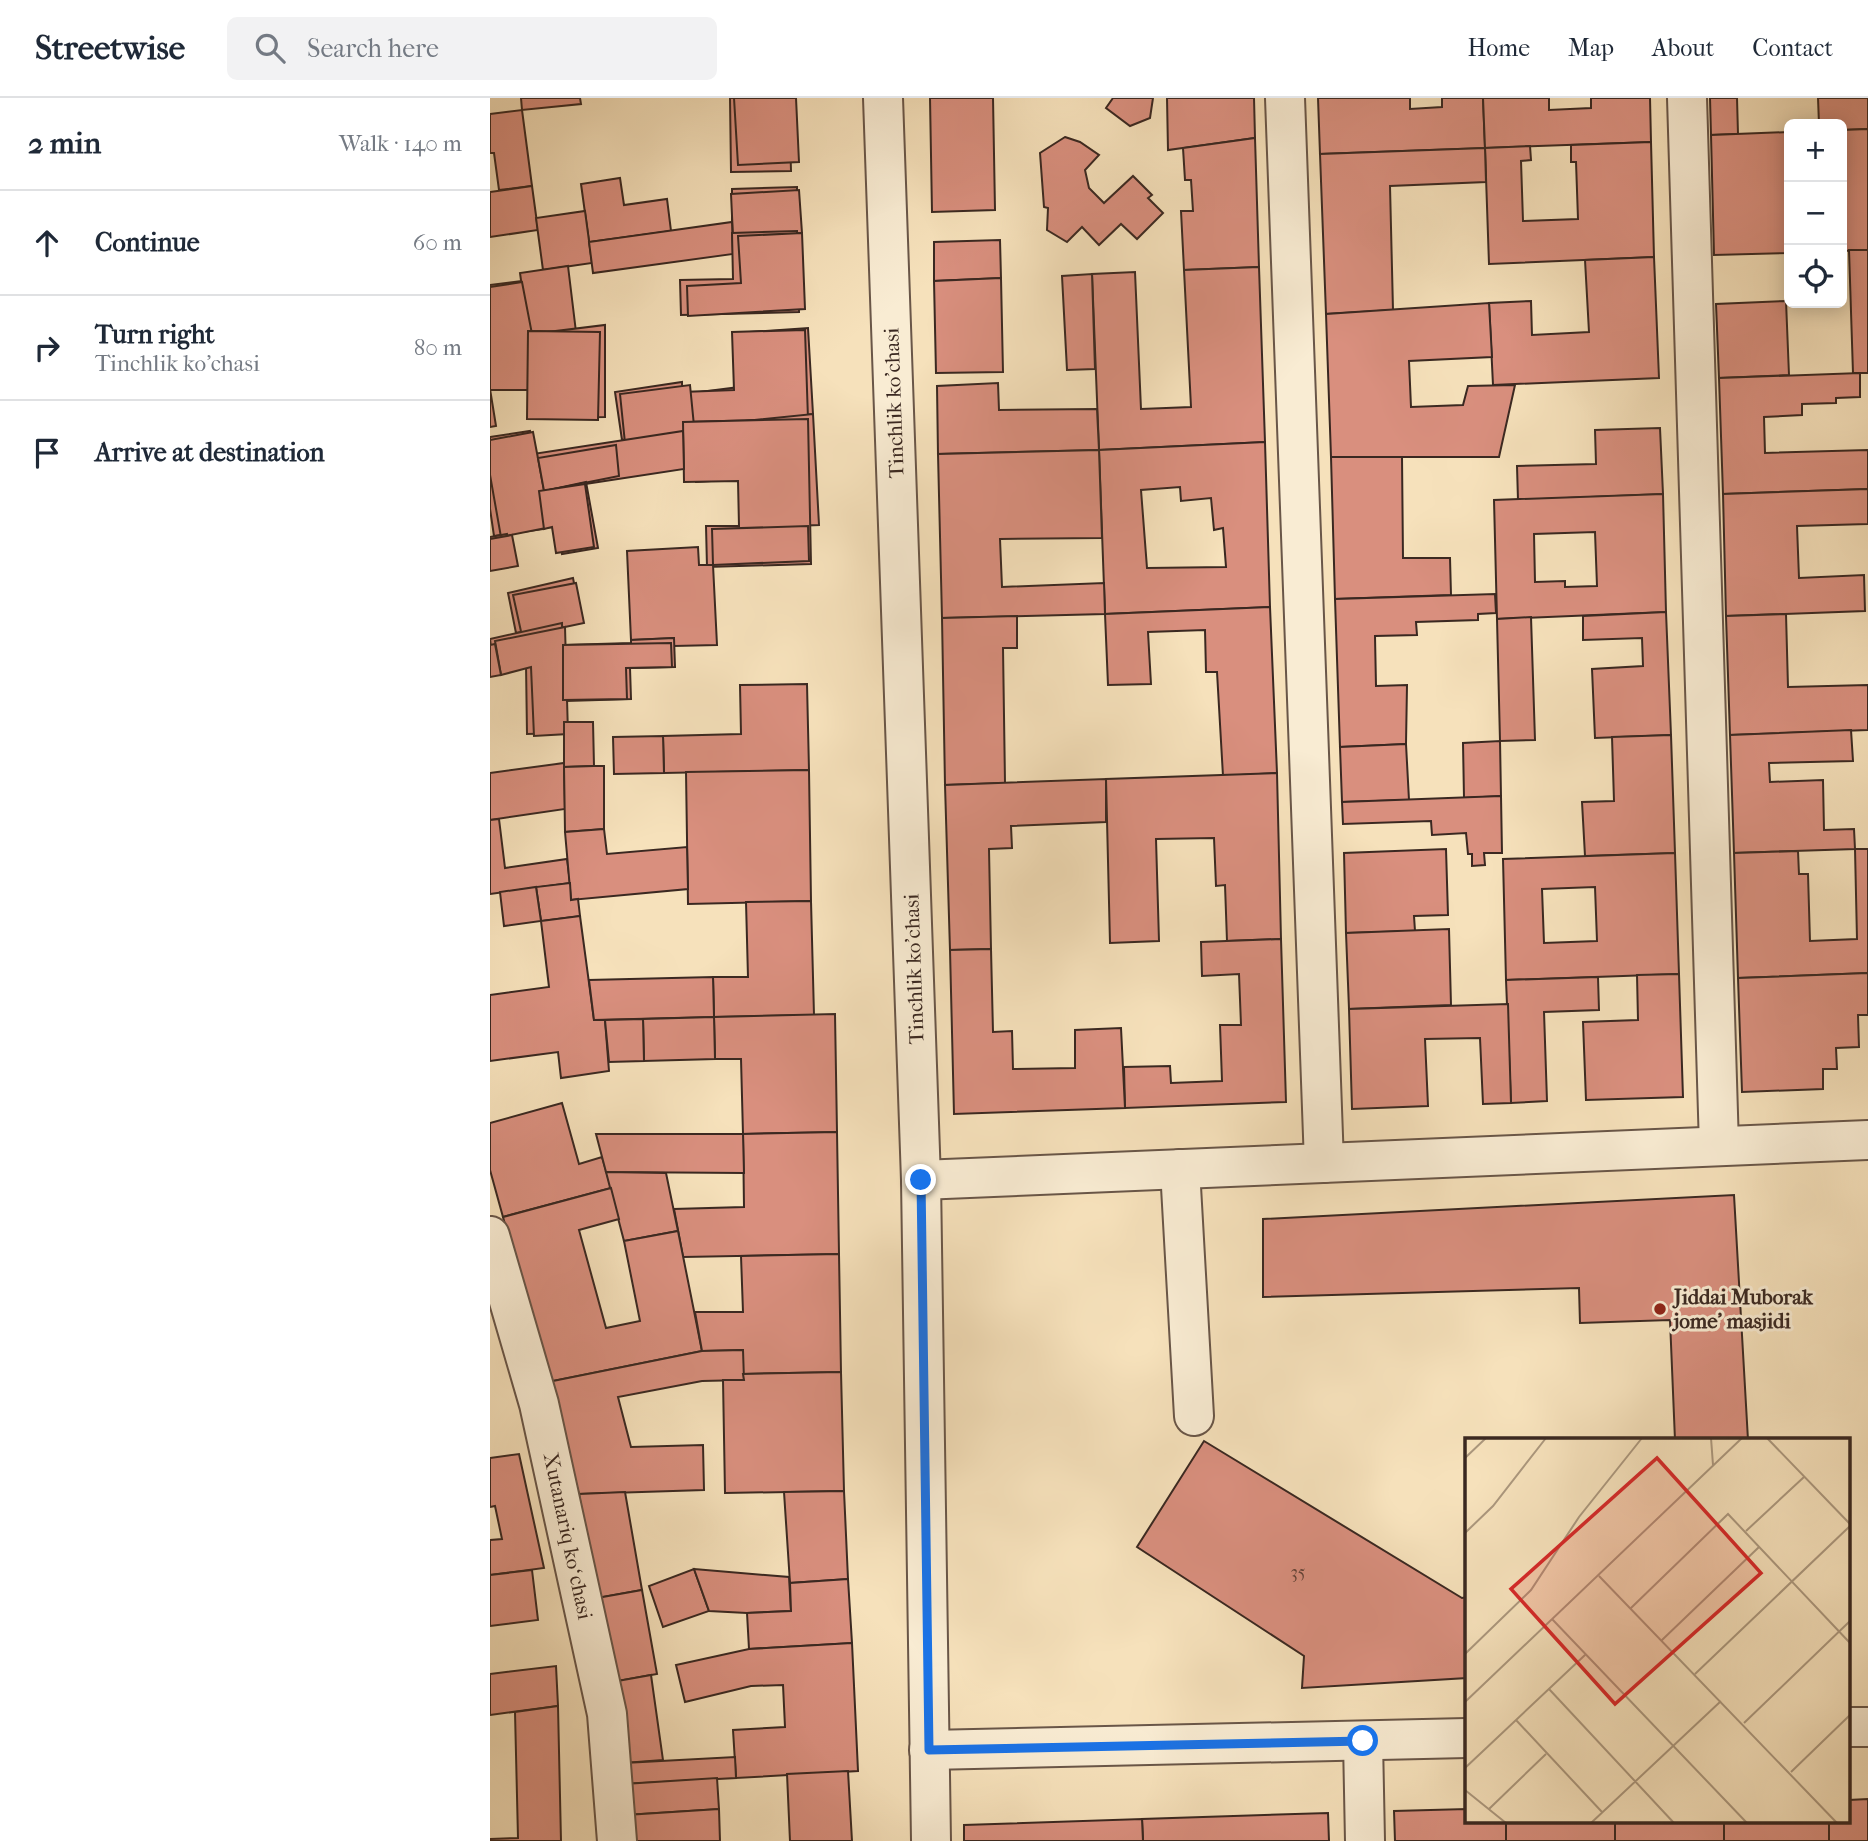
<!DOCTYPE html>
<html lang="en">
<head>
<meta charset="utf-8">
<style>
  :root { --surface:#fff; --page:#f2f2f3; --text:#1f2937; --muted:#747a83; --line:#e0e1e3 }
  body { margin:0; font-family:"IM FELL French Canon",serif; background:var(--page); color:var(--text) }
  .controls { position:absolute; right:21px; top:21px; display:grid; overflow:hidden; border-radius:10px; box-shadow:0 4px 18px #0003 }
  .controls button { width:63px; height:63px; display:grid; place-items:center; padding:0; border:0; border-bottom:2px solid var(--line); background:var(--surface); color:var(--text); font:35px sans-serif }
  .stop { position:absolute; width:21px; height:21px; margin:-16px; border:5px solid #1a73e8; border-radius:50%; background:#fff }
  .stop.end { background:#1a73e8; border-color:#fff; box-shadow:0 2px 7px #0008 }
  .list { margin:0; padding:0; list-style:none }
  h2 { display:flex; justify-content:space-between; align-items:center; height:91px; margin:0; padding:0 28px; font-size:30px }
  h2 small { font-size:23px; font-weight:400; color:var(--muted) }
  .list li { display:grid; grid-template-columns:46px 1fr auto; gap:21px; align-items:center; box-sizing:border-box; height:105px; padding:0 28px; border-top:2px solid var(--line) }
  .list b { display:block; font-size:26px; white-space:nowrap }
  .list p { margin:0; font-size:23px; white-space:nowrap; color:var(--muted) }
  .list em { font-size:23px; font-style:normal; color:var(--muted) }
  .icon { flex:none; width:38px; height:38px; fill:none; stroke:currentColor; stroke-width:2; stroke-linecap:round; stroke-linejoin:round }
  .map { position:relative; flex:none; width:1378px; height:1743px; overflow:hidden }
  header { display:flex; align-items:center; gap:42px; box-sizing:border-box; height:98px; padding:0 35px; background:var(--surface); border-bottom:2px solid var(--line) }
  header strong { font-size:33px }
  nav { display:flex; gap:38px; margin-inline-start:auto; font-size:24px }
  .search { width:490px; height:63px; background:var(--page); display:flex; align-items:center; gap:18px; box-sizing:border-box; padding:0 24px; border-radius:10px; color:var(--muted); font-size:26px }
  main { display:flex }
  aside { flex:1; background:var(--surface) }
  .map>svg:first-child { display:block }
  .building { fill:#d98f7e; stroke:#3a2821; stroke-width:2; fill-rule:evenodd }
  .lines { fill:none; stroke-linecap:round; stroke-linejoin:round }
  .minor-casing { stroke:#695648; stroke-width:42 }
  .minor { stroke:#f9ecd3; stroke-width:38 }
  .route { stroke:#1a73e8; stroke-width:9 }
  .poi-dot { fill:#8f2418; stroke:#f9ecd3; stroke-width:2.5 }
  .labels { text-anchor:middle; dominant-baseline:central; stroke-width:6; stroke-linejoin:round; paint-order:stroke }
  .number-label { font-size:18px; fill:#624238 }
  .street-label { font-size:21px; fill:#3a2821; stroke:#f9ecd3 }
  .poi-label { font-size:21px; font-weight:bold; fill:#3a2821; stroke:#f9ecd3; text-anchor:start }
  .inset-road { fill:none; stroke:#ab977d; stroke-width:2 }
  .view { fill:#d62828; fill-opacity:0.15; stroke:#d62828; stroke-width:3.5 }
  .inset-edge { fill:none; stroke:#3a2821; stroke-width:3.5 }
</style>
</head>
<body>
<header>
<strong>Streetwise</strong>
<div class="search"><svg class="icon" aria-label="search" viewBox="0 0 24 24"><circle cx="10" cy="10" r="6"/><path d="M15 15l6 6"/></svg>Search here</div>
<nav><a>Home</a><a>Map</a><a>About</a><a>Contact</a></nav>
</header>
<main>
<aside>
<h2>2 min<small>Walk · 140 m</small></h2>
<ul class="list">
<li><svg class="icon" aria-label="ahead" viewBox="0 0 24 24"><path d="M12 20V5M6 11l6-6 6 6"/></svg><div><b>Continue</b></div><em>60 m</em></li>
<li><svg class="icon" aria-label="right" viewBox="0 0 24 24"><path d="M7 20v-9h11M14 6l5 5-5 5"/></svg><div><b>Turn right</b><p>Tinchlik ko'chasi</p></div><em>80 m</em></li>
<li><svg class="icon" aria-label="arrive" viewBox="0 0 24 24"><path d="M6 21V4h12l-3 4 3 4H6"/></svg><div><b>Arrive at destination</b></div></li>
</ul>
</aside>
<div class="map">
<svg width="1378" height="1743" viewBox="0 0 1378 1743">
  <rect width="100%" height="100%" fill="#f6e1bb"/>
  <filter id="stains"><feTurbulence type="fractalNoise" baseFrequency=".00286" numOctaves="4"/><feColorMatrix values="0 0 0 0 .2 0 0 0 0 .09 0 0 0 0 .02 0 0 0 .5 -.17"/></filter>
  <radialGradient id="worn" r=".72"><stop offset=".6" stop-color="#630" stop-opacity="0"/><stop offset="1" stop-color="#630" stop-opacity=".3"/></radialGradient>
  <g class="building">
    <path d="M 31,0 L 90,0 L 91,6 L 32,12 Z"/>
    <path d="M 240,0 L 299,0 L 301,73 L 241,74 Z"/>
    <path d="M 244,0 L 306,0 L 309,64 L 248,67 Z"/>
    <path d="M 440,0 L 503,0 L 505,112 L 442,114 Z"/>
    <path d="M 623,0 L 663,0 L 660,20 L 640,28 L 616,10 Z"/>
    <path d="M 677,0 L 764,0 L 765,40 L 678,52 Z"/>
    <path d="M 828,0 L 920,0 L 920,11 L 952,9 L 952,0 L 993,0 L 995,50 L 830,56 Z"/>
    <path d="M 993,0 L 1059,0 L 1059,12 L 1101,10 L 1101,0 L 1160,0 L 1161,44 L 995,50 Z"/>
    <path d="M 1220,0 L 1247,0 L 1248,36 L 1221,37 Z"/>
    <path d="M 1328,0 L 1378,0 L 1378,31 L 1352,32 L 1352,26 L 1329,26 Z"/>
    <path d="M 32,12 L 42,88 L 9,92 L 4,55 L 0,55 L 0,16 Z"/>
    <path d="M 1378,31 L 1378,152 L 1352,153 L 1352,32 Z"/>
    <path d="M 1299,34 L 1299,155 L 1224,157 L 1221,37 Z"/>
    <path d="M 575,39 L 590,44 L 609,57 L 595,72 L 599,90 L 614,105 L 643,78 L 662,97 L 658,100 L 673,115 L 647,141 L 631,126 L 609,147 L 592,129 L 577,144 L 557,132 L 558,110 L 554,109 L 550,55 Z"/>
    <path d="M 765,40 L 769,169 L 694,172 L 691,113 L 703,113 L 701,82 L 695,82 L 693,50 Z"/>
    <path d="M 1161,44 L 1164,159 L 999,166 L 995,50 L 1040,48 L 1041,62 L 1031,63 L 1033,123 L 1088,121 L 1086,64 L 1081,64 L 1081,47 Z"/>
    <path d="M 995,50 L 996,84 L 900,88 L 903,212 L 836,216 L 830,56 Z"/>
    <path d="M 130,80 L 134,107 L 177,101 L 181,133 L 99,144 L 91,86 Z"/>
    <path d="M 42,88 L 48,132 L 0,139 L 0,94 Z"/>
    <path d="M 307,89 L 307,133 L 242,135 L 242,91 Z"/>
    <path d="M 309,92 L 312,135 L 243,139 L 241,96 Z"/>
    <path d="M 95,113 L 102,165 L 53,172 L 46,120 Z"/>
    <path d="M 242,124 L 243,156 L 103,175 L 99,144 Z"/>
    <path d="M 307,133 L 309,214 L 191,217 L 190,182 L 243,181 L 242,135 Z"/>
    <path d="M 312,135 L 315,211 L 198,218 L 197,188 L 251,185 L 248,138 Z"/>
    <path d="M 510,142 L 511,180 L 444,183 L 444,144 Z"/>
    <path d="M 1359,152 L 1378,152 L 1378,275 L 1363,275 Z"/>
    <path d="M 1164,159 L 1169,280 L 1003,287 L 999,205 L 1041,203 L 1042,237 L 1099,234 L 1095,162 Z"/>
    <path d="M 78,168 L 86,234 L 38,233 L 30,175 Z"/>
    <path d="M 769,169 L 775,344 L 609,352 L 602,176 L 645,174 L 651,311 L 701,309 L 694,172 Z"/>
    <path d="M 602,176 L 605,271 L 577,272 L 572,178 Z"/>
    <path d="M 511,180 L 513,274 L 446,275 L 444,183 Z"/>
    <path d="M 31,183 L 38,233 L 37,289 L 0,289 L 0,187 Z"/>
    <path d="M 32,184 L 42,236 L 43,292 L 0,292 L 0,189 Z"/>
    <path d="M 1296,203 L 1299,277 L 1229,280 L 1226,206 Z"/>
    <path d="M 999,205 L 1002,259 L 919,263 L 921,309 L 973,307 L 978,288 L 1025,287 L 1009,359 L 841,359 L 836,216 Z"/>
    <path d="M 115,227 L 115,319 L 42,320 L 42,236 Z"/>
    <path d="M 318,230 L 323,316 L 204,328 L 201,295 L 249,289 L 246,235 Z"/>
    <path d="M 315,232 L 318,321 L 193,324 L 192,294 L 244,292 L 242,234 Z"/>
    <path d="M 38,233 L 110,234 L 108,322 L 37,321 Z"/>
    <path d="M 1370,275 L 1370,299 L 1346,300 L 1346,305 L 1312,306 L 1312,317 L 1274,319 L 1275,355 L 1378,352 L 1378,391 L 1233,396 L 1229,280 Z"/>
    <path d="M 192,284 L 193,333 L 132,342 L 125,294 Z"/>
    <path d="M 508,285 L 509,312 L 607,311 L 609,352 L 448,356 L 447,288 Z"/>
    <path d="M 200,287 L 204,328 L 198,329 L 199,336 L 135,345 L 130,296 Z"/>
    <path d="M 0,291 L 6,328 L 0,329 Z"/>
    <path d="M 323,316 L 329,427 L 255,430 L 253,381 L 206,384 L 205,369 L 129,378 L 126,347 L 199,336 L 198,329 Z"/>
    <path d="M 318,321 L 321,466 L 217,469 L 216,428 L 249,428 L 248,383 L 194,384 L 193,324 Z"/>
    <path d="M 1170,330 L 1173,396 L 1028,402 L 1027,368 L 1106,366 L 1105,332 Z"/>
    <path d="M 40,333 L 54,431 L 4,438 L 0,411 L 0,339 Z"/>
    <path d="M 193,333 L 194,371 L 49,393 L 43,356 Z"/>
    <path d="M 43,334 L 61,429 L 11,439 L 0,377 L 0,342 Z"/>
    <path d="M 775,344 L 780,509 L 615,516 L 609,352 ZM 690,389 L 691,403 L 721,400 L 724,432 L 733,430 L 736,469 L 657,470 L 651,392 Z"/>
    <path d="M 126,347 L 129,378 L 54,393 L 48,360 Z"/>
    <path d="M 609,352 L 612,440 L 510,441 L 512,489 L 614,485 L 615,516 L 452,520 L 448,356 Z"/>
    <path d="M 841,359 L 912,359 L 913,460 L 960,460 L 961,497 L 845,501 Z"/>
    <path d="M 96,384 L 108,450 L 72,456 L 67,428 L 61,429 L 54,393 Z"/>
    <path d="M 95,386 L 104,449 L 66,455 L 62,429 L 54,431 L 49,393 Z"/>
    <path d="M 1378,391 L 1378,426 L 1307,428 L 1309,480 L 1374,477 L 1375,513 L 1236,518 L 1233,396 Z"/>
    <path d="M 1173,396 L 1176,514 L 1007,521 L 1004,402 ZM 1105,434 L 1107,488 L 1075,489 L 1075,483 L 1045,484 L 1044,436 Z"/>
    <path d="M 318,428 L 319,463 L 223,467 L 222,431 Z"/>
    <path d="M 17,436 L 23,466 L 0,470 L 0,439 Z"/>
    <path d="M 22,437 L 28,468 L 0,473 L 0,441 Z"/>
    <path d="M 208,449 L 209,467 L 223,467 L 227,547 L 184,548 L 184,540 L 141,542 L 137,453 Z"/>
    <path d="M 83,480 L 91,521 L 26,535 L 18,495 Z"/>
    <path d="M 86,485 L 94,525 L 32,538 L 23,497 Z"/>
    <path d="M 1005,496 L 1006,515 L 988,516 L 988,522 L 926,524 L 927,537 L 885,538 L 886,588 L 917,587 L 916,646 L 850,649 L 845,501 Z"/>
    <path d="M 780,509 L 787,675 L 733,678 L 727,574 L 716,574 L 715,532 L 658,534 L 661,586 L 618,587 L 615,516 Z"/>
    <path d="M 1176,514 L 1181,637 L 1105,640 L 1102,571 L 1153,568 L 1152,540 L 1093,542 L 1093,518 Z"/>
    <path d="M 1296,516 L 1298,589 L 1378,587 L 1378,632 L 1240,637 L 1236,518 Z"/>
    <path d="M 527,518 L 527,550 L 513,550 L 515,685 L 455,687 L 452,520 Z"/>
    <path d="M 1041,519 L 1045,642 L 1010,643 L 1007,521 Z"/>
    <path d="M 72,525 L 74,635 L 37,636 L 36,566 L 4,573 L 0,541 Z"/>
    <path d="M 75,529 L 78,636 L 44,638 L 41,569 L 11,577 L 5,543 Z"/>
    <path d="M 184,540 L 185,569 L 140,570 L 141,601 L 77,603 L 75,547 L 141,545 L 141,542 Z"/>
    <path d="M 181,545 L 182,569 L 136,570 L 137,601 L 73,602 L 73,547 Z"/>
    <path d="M 5,546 L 11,577 L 0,579 L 0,547 Z"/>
    <path d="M 317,586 L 319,672 L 174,675 L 173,638 L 251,636 L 250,587 Z"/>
    <path d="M 74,624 L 103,624 L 104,668 L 74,669 Z"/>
    <path d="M 1361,632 L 1363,663 L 1279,665 L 1280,684 L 1333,682 L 1334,732 L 1364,731 L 1365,751 L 1244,755 L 1240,637 Z"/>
    <path d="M 1181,637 L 1185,755 L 1095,758 L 1092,704 L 1124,703 L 1122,639 Z"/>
    <path d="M 173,638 L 174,675 L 124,676 L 123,639 Z"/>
    <path d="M 1010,643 L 1011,698 L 974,700 L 973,645 Z"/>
    <path d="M 916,646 L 919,702 L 852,704 L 850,649 Z"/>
    <path d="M 74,665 L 75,711 L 0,722 L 0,675 Z"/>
    <path d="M 104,668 L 114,668 L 114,731 L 75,734 L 74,669 Z"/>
    <path d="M 319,672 L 321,803 L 198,806 L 196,674 Z"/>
    <path d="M 787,675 L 791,841 L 737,843 L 735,787 L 726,788 L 724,740 L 666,741 L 669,843 L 620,845 L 616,681 Z"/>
    <path d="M 616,681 L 616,724 L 521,728 L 522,750 L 499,751 L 501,851 L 460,852 L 455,687 Z"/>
    <path d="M 1011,698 L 1012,755 L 994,755 L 995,767 L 982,768 L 982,756 L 978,756 L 976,735 L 942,737 L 941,723 L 853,726 L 852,704 Z"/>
    <path d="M 9,721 L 15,770 L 77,761 L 80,785 L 0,796 L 0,722 Z"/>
    <path d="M 114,731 L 117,756 L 197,749 L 198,791 L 81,802 L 75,734 Z"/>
    <path d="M 956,751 L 958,817 L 924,818 L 925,833 L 856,835 L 854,755 Z"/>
    <path d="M 1365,751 L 1378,751 L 1378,875 L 1248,880 L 1244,755 L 1308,753 L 1309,776 L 1318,776 L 1320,843 L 1367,841 Z"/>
    <path d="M 1185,755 L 1189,876 L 1016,882 L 1013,761 ZM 1105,789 L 1107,843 L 1054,845 L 1052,791 Z"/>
    <path d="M 80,785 L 81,802 L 88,801 L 90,818 L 51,823 L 46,789 Z"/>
    <path d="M 46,789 L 51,823 L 14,828 L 10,794 Z"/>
    <path d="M 321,803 L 324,917 L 224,919 L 223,879 L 258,879 L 256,804 Z"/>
    <path d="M 90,818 L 104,922 L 115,922 L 119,973 L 71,980 L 68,954 L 0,963 L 0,897 L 59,889 L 51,823 Z"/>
    <path d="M 959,831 L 961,907 L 859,911 L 856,835 Z"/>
    <path d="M 791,841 L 796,1004 L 635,1010 L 634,969 L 680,968 L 681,985 L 732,983 L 730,927 L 751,927 L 749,876 L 712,878 L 711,844 Z"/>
    <path d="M 501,851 L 503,934 L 522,933 L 523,971 L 585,970 L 585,932 L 631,930 L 635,1010 L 464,1016 L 460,852 Z"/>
    <path d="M 1378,875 L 1378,917 L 1368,917 L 1369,949 L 1346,950 L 1347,971 L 1333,971 L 1333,991 L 1252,994 L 1248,880 Z"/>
    <path d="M 1189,876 L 1193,999 L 1096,1002 L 1093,924 L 1148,922 L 1147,877 Z"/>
    <path d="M 223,879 L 224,919 L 104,922 L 99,882 Z"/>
    <path d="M 1108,879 L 1109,912 L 1054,914 L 1057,1003 L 1021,1005 L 1016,882 Z"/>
    <path d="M 1018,906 L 1021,1005 L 993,1006 L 990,940 L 935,941 L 938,1008 L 862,1011 L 859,911 Z"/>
    <path d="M 345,916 L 347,1034 L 253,1036 L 251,961 L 225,961 L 224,919 Z"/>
    <path d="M 224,919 L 225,961 L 154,963 L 153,921 Z"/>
    <path d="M 153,921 L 154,963 L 119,964 L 115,922 Z"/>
    <path d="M 72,1005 L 89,1066 L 112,1059 L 121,1090 L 13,1119 L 0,1072 L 0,1025 Z"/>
    <path d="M 347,1034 L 349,1156 L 193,1159 L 184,1111 L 254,1109 L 253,1036 Z"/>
    <path d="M 106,1036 L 253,1036 L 254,1075 L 116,1074 Z"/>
    <path d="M 116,1074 L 176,1075 L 188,1133 L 134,1143 Z"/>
    <path d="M 121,1090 L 129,1121 L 89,1132 L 116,1230 L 150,1223 L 134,1143 L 188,1133 L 212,1253 L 58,1284 L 13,1119 Z"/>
    <path d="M 1244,1097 L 1258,1342 L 1185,1342 L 1180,1222 L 1090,1225 L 1089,1190 L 773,1199 L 773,1121 Z"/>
    <path d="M 349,1156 L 351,1274 L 253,1276 L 253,1252 L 212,1253 L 205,1214 L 253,1214 L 251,1158 Z"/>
    <path d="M 253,1252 L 254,1282 L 212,1283 L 128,1299 L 141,1349 L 213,1347 L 214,1392 L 89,1396 L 58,1284 L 212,1253 Z"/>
    <path d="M 351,1274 L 354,1393 L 235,1395 L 233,1282 L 254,1282 L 253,1276 Z"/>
    <path d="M 714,1343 L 972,1500 L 977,1499 L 977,1580 L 812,1590 L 814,1558 L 647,1449 Z"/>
    <path d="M 29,1356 L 54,1470 L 0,1477 L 0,1442 L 12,1441 L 5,1408 L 0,1409 L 0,1360 Z"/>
    <path d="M 354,1393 L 358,1481 L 300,1485 L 294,1394 Z"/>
    <path d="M 135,1394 L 152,1492 L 107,1500 L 89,1396 Z"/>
    <path d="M 204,1471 L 219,1513 L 173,1529 L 159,1488 Z"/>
    <path d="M 204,1471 L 299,1479 L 301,1513 L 257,1515 L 219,1513 Z"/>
    <path d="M 42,1472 L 48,1522 L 0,1528 L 0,1477 Z"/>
    <path d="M 358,1481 L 362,1545 L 259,1551 L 257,1515 L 301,1513 L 300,1485 Z"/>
    <path d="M 152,1492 L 167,1576 L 122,1584 L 107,1500 Z"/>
    <path d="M 362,1545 L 368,1673 L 246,1680 L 243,1632 L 295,1629 L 293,1587 L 261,1588 L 195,1604 L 186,1567 L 259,1551 Z"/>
    <path d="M 66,1568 L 68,1608 L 0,1617 L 0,1576 Z"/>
    <path d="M 161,1577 L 173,1662 L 134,1665 L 122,1584 Z"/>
    <path d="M 68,1608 L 71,1743 L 0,1743 L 0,1741 L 28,1740 L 25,1614 Z"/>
    <path d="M 245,1659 L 246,1680 L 134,1686 L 134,1665 Z"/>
    <path d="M 358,1673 L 362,1743 L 300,1743 L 297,1676 Z"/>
    <path d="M 227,1680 L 229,1711 L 136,1717 L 134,1686 Z"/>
    <path d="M 1378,1701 L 1378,1743 L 1339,1743 L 1339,1724 L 1359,1724 L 1359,1702 Z"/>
    <path d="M 229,1711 L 230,1743 L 137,1743 L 136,1717 Z"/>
    <path d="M 977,1711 L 977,1724 L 1016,1724 L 1016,1743 L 905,1743 L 904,1713 Z"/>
    <path d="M 838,1715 L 839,1743 L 653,1743 L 652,1721 Z"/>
    <path d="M 652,1721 L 653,1743 L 474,1743 L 474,1727 Z"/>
    <rect x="1016" y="1724" width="109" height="19"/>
    <rect x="1125" y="1724" width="109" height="19"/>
    <rect x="1234" y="1724" width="105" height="19"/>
  </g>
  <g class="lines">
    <defs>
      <g id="minor">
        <path d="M 393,0 L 431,1082 L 441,1743"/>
        <path d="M 795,0 L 834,1065"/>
        <path d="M 1197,0 L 1229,1048"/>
        <path d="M 690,1071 L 704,1318"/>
        <path d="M 431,1082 L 1378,1042"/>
        <path d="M 0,1138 L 49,1306 L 117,1616 L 127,1743"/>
        <path d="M 1359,1629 L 1378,1629"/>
        <path d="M 873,1643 L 875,1743"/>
        <path d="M 439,1652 L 977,1640"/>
      </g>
    </defs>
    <use href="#minor" class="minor-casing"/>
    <use href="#minor" class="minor"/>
  </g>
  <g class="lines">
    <path class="route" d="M 431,1082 L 439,1652 L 873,1643"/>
  </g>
  <circle class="poi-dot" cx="1170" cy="1211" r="7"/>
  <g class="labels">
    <g class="number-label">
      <text x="808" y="1474">35</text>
    </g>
    <g class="street-label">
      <text transform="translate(404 305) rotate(-92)">Tinchlik ko'chasi</text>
      <text transform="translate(424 871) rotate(-92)">Tinchlik ko'chasi</text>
      <text transform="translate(78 1438) rotate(78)">Xutanariq koʻchasi</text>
    </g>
    <g class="poi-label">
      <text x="1184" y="1199">Jiddai Muborak<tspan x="1184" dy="24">jome' masjidi</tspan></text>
    </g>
  </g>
  <g transform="translate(975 1340)">
    <rect width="385" height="385" fill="#f6e1bb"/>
    <path class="inset-road" d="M 246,0 L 248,27M 302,0 L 385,86M 0,20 L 21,0M 281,93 L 339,39M 0,95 L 28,68 L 81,0M 134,138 L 372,385M 166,170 L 263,76 L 385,205M 87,181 L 282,385M 197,202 L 294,109M 0,216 L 66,152 L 114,79 L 177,0M 230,236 L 385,88M 84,251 L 209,385M 0,264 L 277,0M 51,282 L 137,374M 279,285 L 385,183M 0,330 L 120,217M 326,334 L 385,277M 0,352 L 41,385M 24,371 L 81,316M 126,385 L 256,263"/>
    <path class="view" d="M 192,20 L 296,135 L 150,266 L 46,151 Z"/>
    <rect width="385" height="385" class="inset-edge"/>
  </g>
  <rect width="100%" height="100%" filter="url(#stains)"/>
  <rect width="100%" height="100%" fill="url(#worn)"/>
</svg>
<div class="controls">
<button>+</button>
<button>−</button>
<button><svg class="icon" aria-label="locate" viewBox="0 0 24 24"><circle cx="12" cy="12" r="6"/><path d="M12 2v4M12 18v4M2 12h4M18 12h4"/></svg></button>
</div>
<div class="stop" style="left:873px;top:1643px"></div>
<div class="stop end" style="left:431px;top:1082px"></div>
</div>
</main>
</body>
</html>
